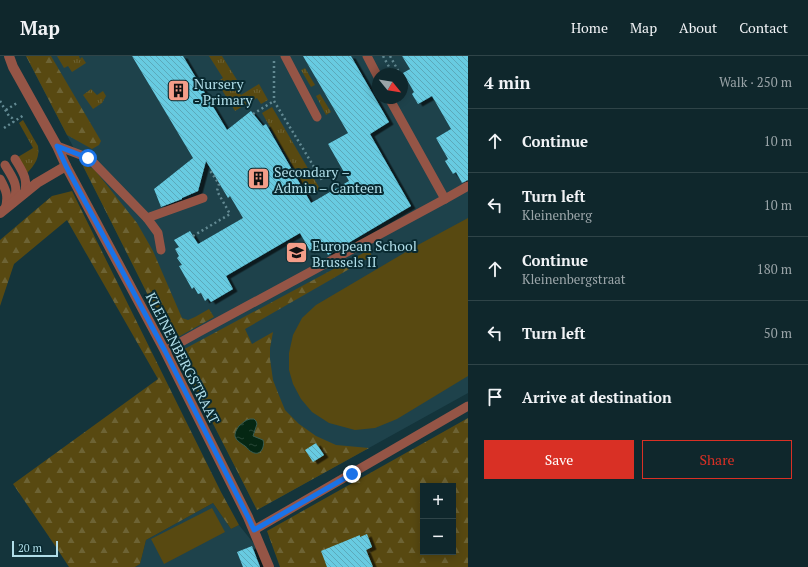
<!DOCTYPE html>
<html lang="en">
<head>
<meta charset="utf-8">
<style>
  :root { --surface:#0f272c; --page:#1d3338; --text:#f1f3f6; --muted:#9ba5a9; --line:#2f4448; --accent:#d93025 }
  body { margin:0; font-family:"PT Serif",serif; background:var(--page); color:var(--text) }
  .controls { position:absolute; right:12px; bottom:12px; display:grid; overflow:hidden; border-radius:0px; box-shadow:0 2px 10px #0003 }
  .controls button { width:36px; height:36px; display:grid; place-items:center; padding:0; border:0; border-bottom:1px solid var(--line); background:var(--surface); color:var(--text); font:20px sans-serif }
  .compass { position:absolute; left:372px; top:12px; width:36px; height:36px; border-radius:50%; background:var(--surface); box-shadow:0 2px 10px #0003; rotate:120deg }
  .scale { position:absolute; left:12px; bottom:10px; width:46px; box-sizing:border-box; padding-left:4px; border:2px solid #b0dde8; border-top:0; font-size:11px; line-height:14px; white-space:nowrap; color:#b0dde8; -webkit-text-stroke:3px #092a31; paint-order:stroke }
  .stop { position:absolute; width:12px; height:12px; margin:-9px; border:3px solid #1a73e8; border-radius:50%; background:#fff }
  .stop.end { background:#1a73e8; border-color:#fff; box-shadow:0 1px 4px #0008 }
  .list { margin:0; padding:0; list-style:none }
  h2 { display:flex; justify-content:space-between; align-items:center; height:52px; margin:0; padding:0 16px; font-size:17px }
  h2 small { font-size:13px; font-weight:400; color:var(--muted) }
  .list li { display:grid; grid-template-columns:26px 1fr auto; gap:12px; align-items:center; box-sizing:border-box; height:64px; padding:0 16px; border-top:1px solid var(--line) }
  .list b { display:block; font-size:15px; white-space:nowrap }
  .list p { margin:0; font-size:13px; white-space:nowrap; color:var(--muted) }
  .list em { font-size:13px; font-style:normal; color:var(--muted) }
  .actions { display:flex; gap:8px; padding:12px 16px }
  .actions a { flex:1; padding:9px 0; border:1px solid var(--accent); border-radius:0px; text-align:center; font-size:14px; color:var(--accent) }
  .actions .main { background:var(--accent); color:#fff }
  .icon { flex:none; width:22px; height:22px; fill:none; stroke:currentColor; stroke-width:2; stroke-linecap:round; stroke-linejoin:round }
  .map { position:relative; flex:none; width:468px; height:511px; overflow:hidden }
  header { display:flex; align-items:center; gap:24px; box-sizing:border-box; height:56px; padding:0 20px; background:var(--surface); border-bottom:1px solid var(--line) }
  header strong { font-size:19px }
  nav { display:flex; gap:22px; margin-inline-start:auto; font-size:14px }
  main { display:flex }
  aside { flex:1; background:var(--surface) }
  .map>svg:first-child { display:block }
  .built { fill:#1e424b; fill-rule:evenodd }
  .grass { fill:url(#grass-tufts) }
  .forest { fill:url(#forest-firs); fill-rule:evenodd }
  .garden { fill:#584911 }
  .water { fill:url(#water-ripples); stroke:#385e53 }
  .building { fill:url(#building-back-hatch); filter:url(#shadow) }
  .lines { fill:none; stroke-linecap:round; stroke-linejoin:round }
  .path { stroke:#638a93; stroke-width:2.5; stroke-dasharray:2 3; stroke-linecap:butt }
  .service { stroke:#955546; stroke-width:9 }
  .minor { stroke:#955546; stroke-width:10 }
  .route { stroke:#1a73e8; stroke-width:5 }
  .labels { text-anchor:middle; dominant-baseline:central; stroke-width:4; stroke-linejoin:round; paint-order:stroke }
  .poi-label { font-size:14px; fill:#b0dde8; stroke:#092a31; text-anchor:start }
  .street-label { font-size:14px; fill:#b0dde8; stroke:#092a31 }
</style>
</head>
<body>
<header>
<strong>Map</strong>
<nav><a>Home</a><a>Map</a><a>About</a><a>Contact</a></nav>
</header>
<main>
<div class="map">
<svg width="468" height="511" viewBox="0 0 468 511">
  <defs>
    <pattern id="grass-tufts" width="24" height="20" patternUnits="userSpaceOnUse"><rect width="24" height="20" fill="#584911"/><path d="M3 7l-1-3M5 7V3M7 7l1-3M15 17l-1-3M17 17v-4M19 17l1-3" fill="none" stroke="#6d6334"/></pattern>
    <pattern id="forest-firs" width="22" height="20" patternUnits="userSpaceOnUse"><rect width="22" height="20" fill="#584911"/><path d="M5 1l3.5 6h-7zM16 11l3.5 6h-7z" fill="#6d6334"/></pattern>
    <pattern id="water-ripples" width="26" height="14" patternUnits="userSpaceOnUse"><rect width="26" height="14" fill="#052713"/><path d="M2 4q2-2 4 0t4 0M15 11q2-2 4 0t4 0" fill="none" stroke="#274635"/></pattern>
    <pattern id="building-back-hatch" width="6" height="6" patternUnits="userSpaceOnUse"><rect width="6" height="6" fill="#68cbe1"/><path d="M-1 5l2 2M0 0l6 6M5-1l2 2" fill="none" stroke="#5ba9ba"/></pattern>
    <filter id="shadow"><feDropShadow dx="4.5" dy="2.5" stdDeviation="0" flood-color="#0009"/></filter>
  </defs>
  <rect width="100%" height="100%" fill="#14343b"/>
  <g class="built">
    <path d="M 26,0 L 468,0 L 468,337 L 257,454 L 82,108 ZM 378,18 L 402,18 L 402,42 L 378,42 Z"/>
    <path d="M 213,447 L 231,473 L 239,469 L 255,489 L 262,511 L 135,511 L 140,508 L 146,484 Z"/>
  </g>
  <g class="grass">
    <path d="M 57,0 L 79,0 L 80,3 L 82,1 L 86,7 L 72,16 L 68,10 L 64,12 Z"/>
    <path d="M 209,0 L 222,0 L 237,24 L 233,27 L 241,39 L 259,28 L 268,44 L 261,48 L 257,42 L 235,55 L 217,26 L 223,22 Z"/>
    <path d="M 305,12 L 315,29 L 311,31 L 301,14 Z"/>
    <path d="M 91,33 L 97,39 L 103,35 L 106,40 L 102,47 L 93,53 L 83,39 Z"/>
    <path d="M 320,38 L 331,56 L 326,59 L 316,40 Z"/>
    <path d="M 272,51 L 320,133 L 309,139 L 262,57 Z"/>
    <path d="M 23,64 L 38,90 C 40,101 35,109 27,117 L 18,101 L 33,92 L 19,67 Z"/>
  </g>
  <g class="forest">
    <path d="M 26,0 L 51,0 L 101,85 L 99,89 L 92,93 L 67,79 Z"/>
    <path d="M 82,108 L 94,113 L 137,167 L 153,195 L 182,262 L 188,264 L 195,261 L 209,253 L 214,261 L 171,285 Z"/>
    <path d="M 72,135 L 221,436 L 239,469 L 231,473 L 213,447 L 146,484 L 140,508 L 135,511 L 69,511 L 56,491 L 13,428 L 158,323 L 67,164 L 14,208 L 0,250 L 0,184 L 52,140 Z"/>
    <path d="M 369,194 L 372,200 L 245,273 L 252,288 L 273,276 L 270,292 L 270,303 L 273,324 L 278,337 L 285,354 L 299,368 L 316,380 L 336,389 L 369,392 L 257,454 L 177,297 Z"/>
    <path d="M 468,362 L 468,511 L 280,511 L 267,475 ZM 423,430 L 453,430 L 453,496 L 423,496 Z"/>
  </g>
  <g class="garden">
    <path d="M 468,162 L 468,320 L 397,363 L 375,372 L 355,374 L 329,367 L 312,356 L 301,343 L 293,328 L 289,314 L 289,297 L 293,279 L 302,262 L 316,249 L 416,190 Z"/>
    <path d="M 212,452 L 225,476 L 164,508 L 151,483 Z"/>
  </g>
  <path class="water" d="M 250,363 L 254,363 L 256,365 L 257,368 L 253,380 L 263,384 C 265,390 261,401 252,396 C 249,395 248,392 245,390 C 236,384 231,381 239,370 C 243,367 245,364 250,363 Z"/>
  <g class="building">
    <path d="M 132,0 L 183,0 L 227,74 L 251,55 L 263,70 L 266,68 L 311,147 L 349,125 L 328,88 L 348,77 L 303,0 L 351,0 L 389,66 L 370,78 L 411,150 L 328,199 L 322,188 L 310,195 L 300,177 L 226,220 L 233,233 L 211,246 L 208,242 L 205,245 L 201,237 L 198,238 L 194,231 L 192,233 L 179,210 L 182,209 L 177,202 L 179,200 L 175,193 L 179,191 L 174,184 L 190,175 L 198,188 L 243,162 L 230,140 L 228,142 L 206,105 L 198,135 L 182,142 L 182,143 L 161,151 L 154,133 L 193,102 Z"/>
    <path d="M 402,0 L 468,0 L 468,124 L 462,127 L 456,116 L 453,118 L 445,105 L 448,103 L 436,82 L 451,73 L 432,40 L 418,48 L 412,38 L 414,36 L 403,17 L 410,13 Z"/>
    <path d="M 316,387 L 324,399 L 313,406 L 305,394 Z"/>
    <path d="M 367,478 L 372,491 L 366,494 L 373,511 L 327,511 L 321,495 L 360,479 L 360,481 Z"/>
    <path d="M 252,490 L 260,511 L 243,511 L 237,496 Z"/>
  </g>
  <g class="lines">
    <g class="path">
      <path d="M 383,0 L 393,18"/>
      <path d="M 390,0 L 400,18"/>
      <path d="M 274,5 L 274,45 L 322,124"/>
      <path d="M 402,26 L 406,23"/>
      <path d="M 0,45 L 9,60 L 12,62 L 14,66"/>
      <path d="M 6,54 L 17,47"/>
      <path d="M 253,58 L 274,45"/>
      <path d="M 4,72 L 24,59"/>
      <path d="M 193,180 L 230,158 L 217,135 L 219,128 L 209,113"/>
    </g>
    <g class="service">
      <path d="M 285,0 L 317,61"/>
      <path d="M 367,0 L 378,21"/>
      <path d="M 57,90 L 89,102 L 147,162 L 203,142"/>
      <path d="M 15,103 C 22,115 29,123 24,138"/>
      <path d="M 5,109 C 13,123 19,128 14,146"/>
      <path d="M 0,123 C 6,134 9,140 5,153"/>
      <path d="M 445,143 L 468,130"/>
      <path d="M 147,162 L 158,177 L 161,194"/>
      <path d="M 165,295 L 199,276 L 445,143 L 389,42"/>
      <path d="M 254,474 L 468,350"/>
    </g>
    <g class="minor">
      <path d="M 9,0 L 13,11 L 57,90 L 66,110 L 165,295 L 248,461 L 269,511"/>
      <path d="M 0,157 L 37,127 L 66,110"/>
    </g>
  </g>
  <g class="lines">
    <path class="route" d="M 88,102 L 57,90 L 66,110 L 165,295 L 248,461 L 254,474 L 352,418"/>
  </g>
  <defs>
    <symbol id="building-square" viewBox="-11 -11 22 22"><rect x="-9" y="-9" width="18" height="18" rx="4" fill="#f49e89" stroke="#092a31"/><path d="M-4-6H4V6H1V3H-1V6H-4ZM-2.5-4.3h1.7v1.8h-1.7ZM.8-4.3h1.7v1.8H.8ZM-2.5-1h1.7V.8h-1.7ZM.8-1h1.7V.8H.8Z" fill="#111"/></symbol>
    <symbol id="school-square" viewBox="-11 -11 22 22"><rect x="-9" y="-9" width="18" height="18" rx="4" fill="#f49e89" stroke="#092a31"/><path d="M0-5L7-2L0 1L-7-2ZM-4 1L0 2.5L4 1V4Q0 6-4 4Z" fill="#111"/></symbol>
  </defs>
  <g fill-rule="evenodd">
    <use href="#building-square" x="166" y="22" width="25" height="25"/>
    <use href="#building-square" x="246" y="110" width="25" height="25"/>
    <use href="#school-square" x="284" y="184" width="25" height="25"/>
  </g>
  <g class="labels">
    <g class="poi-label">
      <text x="194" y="27">Nursery<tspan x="194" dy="16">- Primary</tspan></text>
      <text x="274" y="115">Secondary –<tspan x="274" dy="16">Admin – Canteen</tspan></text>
      <text x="312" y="189">European School<tspan x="312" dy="16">Brussels II</tspan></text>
    </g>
    <g class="street-label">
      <text transform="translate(183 302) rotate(63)">KLEINENBERGSTRAAT</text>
    </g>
  </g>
</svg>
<div class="controls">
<button>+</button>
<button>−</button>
</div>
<svg class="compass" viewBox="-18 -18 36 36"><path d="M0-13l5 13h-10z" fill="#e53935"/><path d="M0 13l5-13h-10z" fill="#9ba5a9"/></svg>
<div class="scale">20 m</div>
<div class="stop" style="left:88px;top:102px"></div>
<div class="stop end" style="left:352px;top:418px"></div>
</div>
<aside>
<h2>4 min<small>Walk · 250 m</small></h2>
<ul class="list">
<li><svg class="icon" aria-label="ahead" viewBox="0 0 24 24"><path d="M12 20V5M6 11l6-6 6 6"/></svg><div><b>Continue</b></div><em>10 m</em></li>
<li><svg class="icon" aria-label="left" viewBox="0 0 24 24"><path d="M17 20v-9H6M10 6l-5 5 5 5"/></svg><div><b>Turn left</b><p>Kleinenberg</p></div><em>10 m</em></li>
<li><svg class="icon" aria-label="ahead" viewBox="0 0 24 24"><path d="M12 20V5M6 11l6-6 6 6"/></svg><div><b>Continue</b><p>Kleinenbergstraat</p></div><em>180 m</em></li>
<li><svg class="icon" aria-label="left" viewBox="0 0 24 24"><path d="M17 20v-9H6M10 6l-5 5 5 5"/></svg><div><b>Turn left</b></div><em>50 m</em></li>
<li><svg class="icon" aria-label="arrive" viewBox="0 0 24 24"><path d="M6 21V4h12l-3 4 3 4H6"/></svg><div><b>Arrive at destination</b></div></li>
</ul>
<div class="actions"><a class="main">Save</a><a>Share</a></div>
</aside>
</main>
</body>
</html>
